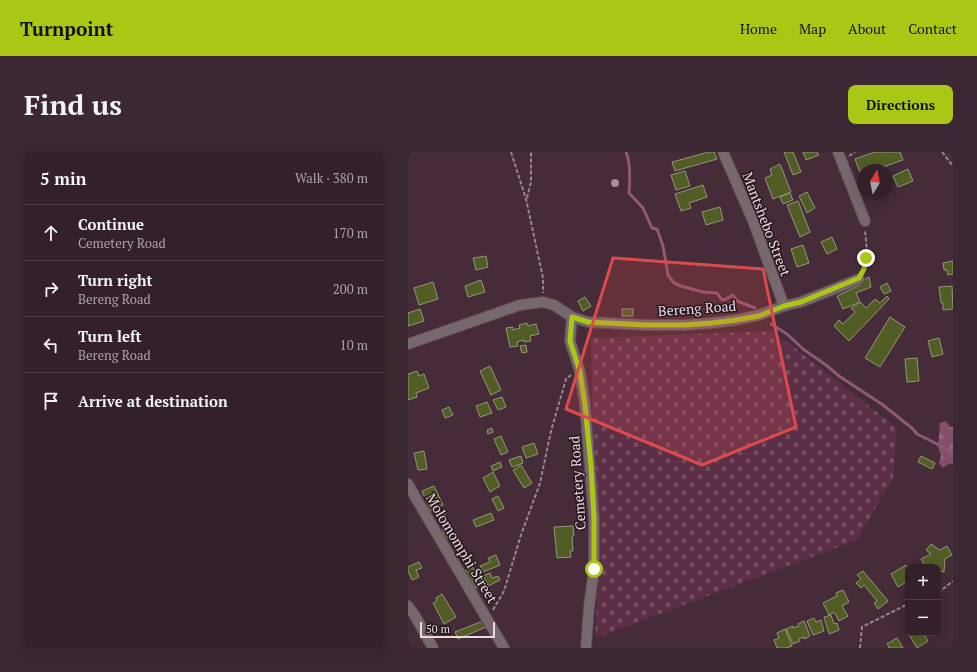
<!DOCTYPE html>
<html lang="en">
<head>
<meta charset="utf-8">
<style>
  :root { --surface:#34202a; --page:#3c2832; --text:#f1f3f6; --muted:#a9a3a8; --line:#4e3e47; --accent:#abc716 }
  body { margin:0; font-family:"PT Serif",serif; background:var(--page); color:var(--text) }
  .controls { position:absolute; right:12px; bottom:12px; display:grid; overflow:hidden; border-radius:8px; box-shadow:0 4px 16px #0002 }
  .controls button { width:36px; height:36px; display:grid; place-items:center; padding:0; border:0; border-bottom:1px solid var(--line); background:var(--surface); color:var(--text); font:20px sans-serif }
  .compass { position:absolute; left:449px; top:12px; width:36px; height:36px; border-radius:50%; background:var(--surface); box-shadow:0 4px 16px #0002; rotate:10deg }
  .scale { position:absolute; left:12px; bottom:10px; width:75px; box-sizing:border-box; padding-left:4px; border:2px solid #ebd9e1; border-top:0; font-size:11px; line-height:14px; white-space:nowrap; color:#ebd9e1; -webkit-text-stroke:3px #24181e; paint-order:stroke }
  .stop { position:absolute; width:12px; height:12px; margin:-9px; border:3px solid #abc716; border-radius:50%; background:#fff }
  .stop.end { background:#abc716; border-color:#fff; box-shadow:0 1px 4px #0008 }
  .list { margin:0; padding:0; list-style:none }
  h2 { display:flex; justify-content:space-between; align-items:center; height:52px; margin:0; padding:0 16px; font-size:17px }
  h2 small { font-size:13px; font-weight:400; color:var(--muted) }
  .list li { display:grid; grid-template-columns:26px 1fr auto; gap:12px; align-items:center; box-sizing:border-box; height:56px; padding:0 16px; border-top:1px solid var(--line) }
  .list b { display:block; font-size:15px; white-space:nowrap }
  .list p { margin:0; font-size:13px; white-space:nowrap; color:var(--muted) }
  .list em { font-size:13px; font-style:normal; color:var(--muted) }
  .icon { flex:none; width:22px; height:22px; fill:none; stroke:currentColor; stroke-width:2; stroke-linecap:round; stroke-linejoin:round }
  .map { position:relative; flex:none; width:545px; height:496px; overflow:hidden; border-radius:8px }
  header { display:flex; align-items:center; gap:24px; box-sizing:border-box; height:56px; padding:0 20px; background:var(--accent); color:#111 }
  header strong { font-size:19px }
  nav { display:flex; gap:22px; margin-inline-start:auto; font-size:14px }
  .intro { display:flex; align-items:center; justify-content:space-between; box-sizing:border-box; height:96px; padding:0 24px }
  h1 { margin:0; font-size:28px }
  .button { padding:10px 18px; border-radius:8px; background:var(--accent); color:#111; font-size:14px; font-weight:700 }
  main { display:flex; gap:24px; padding:0 24px }
  aside { flex:1; background:var(--surface); border-radius:8px; box-shadow:0 4px 16px #0002 }
  .map>svg:first-child { display:block }
  .forest { fill:url(#forest-firs) }
  .cemetery { fill:url(#cemetery-stones) }
  .lines { fill:none; stroke-linecap:round; stroke-linejoin:round }
  .stream { stroke:#8f5874; stroke-width:3 }
  .building { fill:#515d25; stroke:#909879 }
  .minor-casing { stroke:#604753; stroke-width:12 }
  .path { stroke:#9b8590; stroke-width:2; stroke-dasharray:4 2; stroke-linecap:butt }
  .minor { stroke:#77686f; stroke-width:10 }
  .tree { fill:#aa8b99 }
  .route { stroke:#abc716; stroke-width:5 }
  .marked { fill:#da4b4d; fill-opacity:0.2; stroke:#da4b4d; stroke-width:3; stroke-linejoin:round }
  .labels { text-anchor:middle; dominant-baseline:central; stroke-width:3; stroke-linejoin:round; paint-order:stroke }
  .street-label { font-size:14px; fill:#ebd9e1; stroke:#24181e }
</style>
</head>
<body>
<header>
<strong>Turnpoint</strong>
<nav><a>Home</a><a>Map</a><a>About</a><a>Contact</a></nav>
</header>
<div class="intro"><h1>Find us</h1><a class="button">Directions</a></div>
<main>
<aside>
<h2>5 min<small>Walk · 380 m</small></h2>
<ul class="list">
<li><svg class="icon" aria-label="ahead" viewBox="0 0 24 24"><path d="M12 20V5M6 11l6-6 6 6"/></svg><div><b>Continue</b><p>Cemetery Road</p></div><em>170 m</em></li>
<li><svg class="icon" aria-label="right" viewBox="0 0 24 24"><path d="M7 20v-9h11M14 6l5 5-5 5"/></svg><div><b>Turn right</b><p>Bereng Road</p></div><em>200 m</em></li>
<li><svg class="icon" aria-label="left" viewBox="0 0 24 24"><path d="M17 20v-9H6M10 6l-5 5 5 5"/></svg><div><b>Turn left</b><p>Bereng Road</p></div><em>10 m</em></li>
<li><svg class="icon" aria-label="arrive" viewBox="0 0 24 24"><path d="M6 21V4h12l-3 4 3 4H6"/></svg><div><b>Arrive at destination</b></div></li>
</ul>
</aside>
<div class="map">
<svg width="545" height="496" viewBox="0 0 545 496">
  <defs>
    <pattern id="forest-firs" width="22" height="20" patternUnits="userSpaceOnUse"><rect width="22" height="20" fill="#844f6a"/><path d="M5 1l3.5 6h-7zM16 11l3.5 6h-7z" fill="#96687f"/></pattern>
    <pattern id="cemetery-stones" width="16" height="16" patternUnits="userSpaceOnUse"><rect width="16" height="16" fill="#5c2f46"/><path d="M2 7V4a2 2 0 0 1 4 0v3zM10 15v-3a2 2 0 0 1 4 0v3z" fill="#744d60"/></pattern>
  </defs>
  <rect width="100%" height="100%" fill="#462b38"/>
  <path class="forest" d="M 538,269 L 542,275 L 545,275 L 545,313 L 542,311 L 535,316 L 531,311 L 533,303 L 530,295 L 532,271 Z"/>
  <path class="cemetery" d="M 365,179 L 489,276 L 485,326 L 449,388 L 187,486 L 190,433 L 190,371 L 185,313 L 183,186 Z"/>
  <g class="lines">
    <g class="stream">
      <path d="M 218,0 C 223,11 222,28 221,41 L 235,56 L 244,76 L 249,77 L 255,94 L 260,123 L 266,131 L 273,134 L 295,140 L 309,141 L 314,148 L 318,147 L 325,143 L 329,149 L 347,156"/>
      <path d="M 363,172 L 379,182 L 395,197 L 418,213 L 431,224 L 475,253 L 505,277 L 509,282 L 541,298 L 545,303"/>
    </g>
  </g>
  <g class="building">
    <path d="M 301,0 L 306,0 L 309,7 L 267,19 L 264,10 Z"/>
    <path d="M 376,0 L 385,0 L 393,20 L 385,23 Z"/>
    <path d="M 395,0 L 409,0 L 411,3 L 398,8 Z"/>
    <path d="M 467,0 L 492,0 L 495,8 L 466,18 L 455,18 L 455,22 L 453,23 L 447,7 Z"/>
    <path d="M 372,12 L 383,40 L 365,47 L 357,26 L 364,23 L 362,17 Z"/>
    <path d="M 500,17 L 505,29 L 490,35 L 485,24 Z"/>
    <path d="M 277,19 L 282,34 L 268,38 L 263,23 Z"/>
    <path d="M 295,33 L 299,45 L 281,51 L 283,56 L 273,59 L 267,42 Z"/>
    <path d="M 399,40 L 407,56 L 399,61 L 391,44 Z"/>
    <path d="M 382,41 L 385,48 L 375,52 L 372,45 Z"/>
    <path d="M 390,49 L 402,80 L 392,85 L 379,53 Z"/>
    <path d="M 312,55 L 315,68 L 298,73 L 294,60 Z"/>
    <path d="M 424,85 L 429,97 L 419,102 L 413,90 Z"/>
    <path d="M 395,93 L 401,111 L 389,115 L 383,97 Z"/>
    <path d="M 78,104 L 80,115 L 68,118 L 65,106 Z"/>
    <path d="M 545,109 L 545,122 L 540,123 L 539,118 L 536,118 L 535,111 Z"/>
    <path d="M 461,125 L 463,135 L 448,141 L 452,150 L 435,157 L 429,144 L 452,133 L 451,131 Z"/>
    <path d="M 73,128 L 77,140 L 60,145 L 57,134 Z"/>
    <path d="M 25,130 L 30,147 L 11,153 L 6,136 Z"/>
    <path d="M 479,131 L 483,139 L 476,142 L 472,135 Z"/>
    <path d="M 544,134 L 545,157 L 535,158 L 535,151 L 533,151 L 531,135 Z"/>
    <path d="M 479,144 L 481,147 L 441,189 L 426,174 L 431,168 L 435,172 L 447,160 L 443,156 L 452,150 L 458,156 L 467,147 L 472,151 Z"/>
    <path d="M 177,145 L 183,154 L 175,159 L 170,149 Z"/>
    <path d="M 12,157 L 16,169 L 0,174 L 0,161 Z"/>
    <rect x="214" y="157" width="11" height="7"/>
    <path d="M 482,165 L 497,175 L 472,215 L 457,206 Z"/>
    <path d="M 119,171 L 120,174 L 128,172 L 131,182 L 122,184 L 123,189 L 116,190 L 116,188 L 109,190 L 110,194 L 102,195 L 98,176 L 105,175 L 105,178 L 112,176 L 111,173 Z"/>
    <path d="M 531,186 L 535,202 L 524,205 L 520,189 Z"/>
    <path d="M 118,193 L 119,200 L 114,201 L 112,194 Z"/>
    <path d="M 509,206 L 511,229 L 499,230 L 497,207 Z"/>
    <path d="M 82,214 L 93,238 L 83,243 L 72,219 Z"/>
    <path d="M 9,219 L 11,224 L 16,222 L 21,236 L 8,241 L 9,245 L 0,248 L 0,222 Z"/>
    <path d="M 94,245 L 98,255 L 90,258 L 85,248 Z"/>
    <path d="M 79,250 L 84,261 L 72,265 L 68,254 Z"/>
    <path d="M 41,255 L 45,263 L 37,266 L 34,258 Z"/>
    <path d="M 84,276 L 85,280 L 80,282 L 79,278 Z"/>
    <path d="M 93,284 L 100,300 L 93,303 L 86,287 Z"/>
    <path d="M 126,291 L 130,302 L 118,306 L 114,295 Z"/>
    <path d="M 16,299 L 19,317 L 10,318 L 6,301 Z"/>
    <path d="M 113,304 L 115,311 L 104,315 L 101,308 Z"/>
    <path d="M 513,304 L 527,311 L 524,317 L 510,310 Z"/>
    <path d="M 92,310 L 94,315 L 85,319 L 83,314 Z"/>
    <path d="M 113,313 L 124,331 L 116,336 L 105,318 Z"/>
    <path d="M 85,320 L 92,334 L 82,340 L 75,326 Z"/>
    <path d="M 26,334 L 35,353 L 23,359 L 14,339 Z"/>
    <path d="M 90,344 L 96,356 L 90,359 L 84,347 Z"/>
    <path d="M 83,361 L 86,368 L 68,375 L 65,368 Z"/>
    <path d="M 37,362 L 43,384 L 37,386 L 31,364 Z"/>
    <path d="M 165,374 L 166,384 L 164,384 L 165,399 L 162,399 L 163,405 L 149,406 L 146,375 Z"/>
    <path d="M 523,392 L 532,398 L 539,394 L 544,403 L 537,407 L 536,420 L 530,419 L 530,415 L 526,415 L 527,412 L 521,415 L 518,415 L 513,407 L 523,402 L 518,398 Z"/>
    <path d="M 88,403 L 92,413 L 75,420 L 72,414 L 82,410 L 80,406 Z"/>
    <path d="M 11,410 L 14,416 L 8,418 L 11,425 L 4,428 L 0,419 L 0,415 Z"/>
    <path d="M 498,413 L 500,416 L 500,429 L 490,435 L 483,422 Z"/>
    <path d="M 64,414 L 75,432 L 68,436 L 57,419 Z"/>
    <path d="M 455,419 L 480,449 L 470,457 L 466,451 L 469,449 L 456,433 L 453,436 L 448,431 L 453,427 L 449,423 Z"/>
    <path d="M 82,421 L 84,426 L 90,424 L 92,428 L 80,434 L 75,424 Z"/>
    <path d="M 435,438 L 441,450 L 434,454 L 440,464 L 431,469 L 426,460 L 421,463 L 415,451 L 429,444 L 428,441 Z"/>
    <path d="M 34,442 L 48,465 L 36,472 L 25,451 L 29,449 L 28,446 Z"/>
    <path d="M 423,463 L 426,472 L 429,471 L 431,478 L 421,482 L 416,465 Z"/>
    <path d="M 406,466 L 408,470 L 413,468 L 416,479 L 405,483 L 399,469 Z"/>
    <path d="M 75,469 L 78,475 L 50,487 L 47,480 Z"/>
    <path d="M 396,469 L 402,484 L 396,487 L 396,485 L 391,487 L 392,489 L 385,492 L 378,477 L 385,474 L 385,476 L 391,474 L 390,472 Z"/>
    <path d="M 377,477 L 384,494 L 378,496 L 369,496 L 366,488 L 371,486 L 369,481 Z"/>
    <path d="M 500,481 L 515,481 L 520,489 L 509,496 Z"/>
    <path d="M 489,486 L 495,496 L 480,496 L 481,495 L 479,492 Z"/>
  </g>
  <g class="lines">
    <defs>
      <g id="minor">
        <path d="M 315,0 L 345,69 L 376,154"/>
        <path d="M 430,0 L 457,69"/>
        <path d="M 164,165 L 162,189 L 172,220 L 177,253 L 186,366 L 186,417 L 181,455 L 178,496"/>
        <path d="M 0,192 L 112,153 L 135,150 L 146,153 L 164,165 L 180,170 L 237,173 L 277,173 L 304,171 L 328,168 L 351,163 L 376,154 L 393,150 L 451,127"/>
        <path d="M 0,332 L 9,348 L 96,496"/>
        <path d="M 0,454 L 6,462 L 25,496"/>
      </g>
    </defs>
    <use href="#minor" class="minor-casing"/>
    <g class="path">
      <path d="M 103,0 L 118,47 L 135,126 L 135,141"/>
      <path d="M 534,0 L 545,14"/>
      <path d="M 441,4 L 447,0"/>
      <path d="M 119,46 L 123,30 L 123,0"/>
      <path d="M 455,119 C 461,107 458,91 457,78"/>
      <path d="M 530,441 L 545,429"/>
      <path d="M 85,458 L 96,439 L 113,383 L 132,331 L 143,279 L 158,227 L 163,223"/>
      <path d="M 452,496 L 454,475 L 500,452"/>
    </g>
    <use href="#minor" class="minor"/>
  </g>
  <circle class="tree" cx="207" cy="31" r="4"/>
  <g class="lines">
    <path class="route" d="M 186,417 L 186,366 L 183,314 L 177,253 L 172,220 L 162,189 L 164,165 L 180,170 L 237,173 L 277,173 L 304,171 L 328,168 L 351,164 L 376,154 L 393,150 L 451,126 L 456,117 L 458,106"/>
  </g>
  <path class="marked" d="M 205,106 L 355,117 L 388,275 L 294,313 L 158,257 Z"/>
  <g class="labels">
    <g class="street-label">
      <text transform="translate(359 72) rotate(69)">Mantshebo Street</text>
      <text transform="translate(289 156) rotate(-4)">Bereng Road</text>
      <text transform="translate(169 331) rotate(-94)">Cemetery Road</text>
      <text transform="translate(54 396) rotate(59)">Molomomphi Street</text>
    </g>
  </g>
</svg>
<div class="controls">
<button>+</button>
<button>−</button>
</div>
<svg class="compass" viewBox="-18 -18 36 36"><path d="M0-13l5 13h-10z" fill="#e53935"/><path d="M0 13l5-13h-10z" fill="#a9a3a8"/></svg>
<div class="scale">50 m</div>
<div class="stop" style="left:186px;top:417px"></div>
<div class="stop end" style="left:458px;top:106px"></div>
</div>
</main>
</body>
</html>
